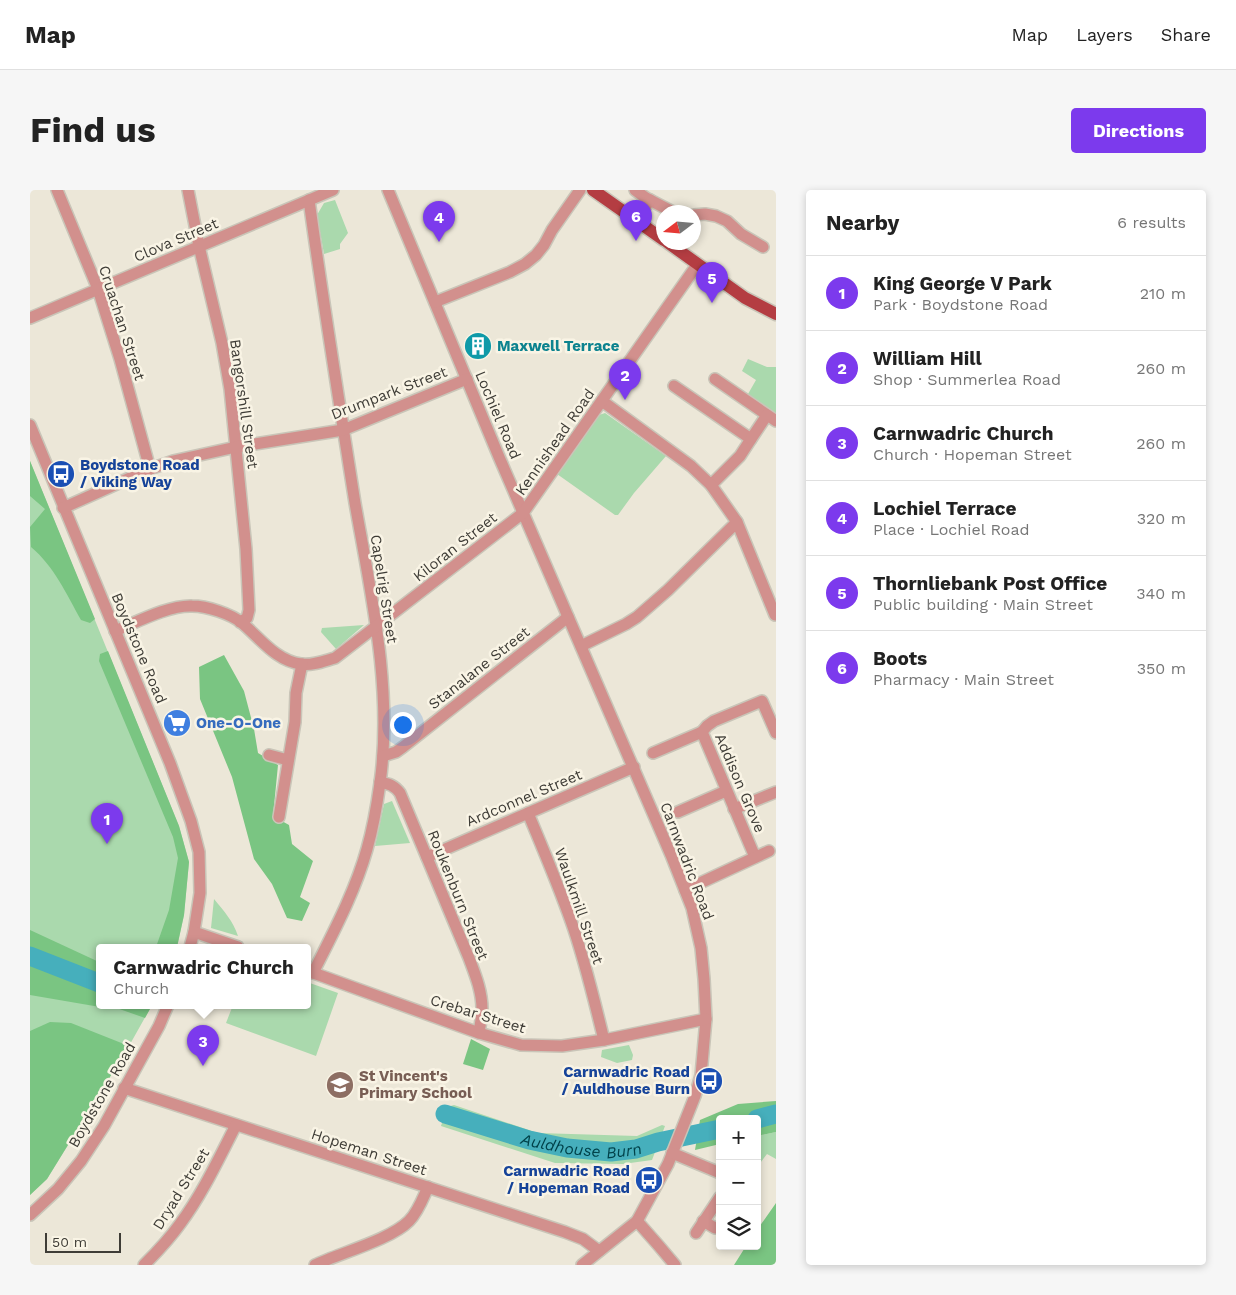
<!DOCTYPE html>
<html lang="en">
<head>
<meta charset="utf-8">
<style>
  :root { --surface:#fff; --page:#f6f6f6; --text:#222; --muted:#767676; --line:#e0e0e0; --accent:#7c3aed }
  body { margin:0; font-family:"Work Sans",sans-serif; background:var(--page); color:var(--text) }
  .controls { position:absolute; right:15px; bottom:15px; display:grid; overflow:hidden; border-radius:5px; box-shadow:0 2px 8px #0003 }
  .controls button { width:45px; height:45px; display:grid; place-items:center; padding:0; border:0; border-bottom:1px solid var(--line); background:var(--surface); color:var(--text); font:25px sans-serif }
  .compass { position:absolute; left:626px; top:15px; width:45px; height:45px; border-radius:50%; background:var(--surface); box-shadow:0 2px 8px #0003; rotate:254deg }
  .scale { position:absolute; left:15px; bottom:12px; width:76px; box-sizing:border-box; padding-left:5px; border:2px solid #3e3c36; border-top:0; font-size:14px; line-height:18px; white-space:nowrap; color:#3e3c36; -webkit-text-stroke:4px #f9f4e5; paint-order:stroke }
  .you { position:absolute; left:372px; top:534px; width:18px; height:18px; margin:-12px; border:4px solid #fff; border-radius:50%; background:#1a73e8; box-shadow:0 0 0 8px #1a73e833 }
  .badge { display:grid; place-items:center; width:32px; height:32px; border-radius:50%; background:var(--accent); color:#fff; font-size:16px; font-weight:700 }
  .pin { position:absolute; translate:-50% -41px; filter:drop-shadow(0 1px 2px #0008) }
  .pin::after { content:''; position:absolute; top:26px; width:18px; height:15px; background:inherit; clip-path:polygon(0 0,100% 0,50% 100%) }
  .popup { position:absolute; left:66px; top:754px; width:215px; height:65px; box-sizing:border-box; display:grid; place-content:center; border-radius:5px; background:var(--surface); filter:drop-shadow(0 1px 4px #0005); font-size:16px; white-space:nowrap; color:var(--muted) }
  .popup b { font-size:19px; color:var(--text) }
  .popup::after { content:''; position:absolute; left:50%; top:100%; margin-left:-10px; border:10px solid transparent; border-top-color:var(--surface) }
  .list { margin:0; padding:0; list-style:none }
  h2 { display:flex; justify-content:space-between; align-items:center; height:65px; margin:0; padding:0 20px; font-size:21px }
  h2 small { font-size:16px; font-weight:400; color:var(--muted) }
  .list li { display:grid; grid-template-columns:32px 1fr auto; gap:15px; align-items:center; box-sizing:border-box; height:75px; padding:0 20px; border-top:1px solid var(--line) }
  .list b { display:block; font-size:19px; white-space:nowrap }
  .list p { margin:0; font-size:16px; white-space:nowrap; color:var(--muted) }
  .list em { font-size:16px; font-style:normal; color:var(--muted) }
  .icon { flex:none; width:28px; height:28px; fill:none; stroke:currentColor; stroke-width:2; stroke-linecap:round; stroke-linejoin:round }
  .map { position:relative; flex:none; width:746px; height:1075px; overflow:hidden; border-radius:5px }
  header { display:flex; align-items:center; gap:30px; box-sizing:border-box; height:70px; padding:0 25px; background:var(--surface); border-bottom:1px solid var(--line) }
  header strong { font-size:24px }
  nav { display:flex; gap:28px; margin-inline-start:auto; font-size:18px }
  .intro { display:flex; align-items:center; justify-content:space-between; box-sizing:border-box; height:120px; padding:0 30px }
  h1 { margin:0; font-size:35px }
  .button { padding:12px 22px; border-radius:5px; background:var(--accent); color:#fff; font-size:18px; font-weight:700 }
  main { display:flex; gap:30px; padding:0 30px }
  aside { flex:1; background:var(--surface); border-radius:5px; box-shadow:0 2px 8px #0003 }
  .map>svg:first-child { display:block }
  .green { fill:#aad9ad }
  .forest { fill:#7ac582 }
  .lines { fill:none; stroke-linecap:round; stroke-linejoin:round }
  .river { stroke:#46afbc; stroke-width:19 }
  .minor-casing { stroke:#c9c5b8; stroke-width:14 }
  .major-casing { stroke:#c9c5b8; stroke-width:15 }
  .minor { stroke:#d2908d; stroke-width:11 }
  .major { stroke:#b43d42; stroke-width:12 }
  .labels { text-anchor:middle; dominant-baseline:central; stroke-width:5; stroke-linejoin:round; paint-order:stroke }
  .street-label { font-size:15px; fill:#3e3c36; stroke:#f9f4e5 }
  .culture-label { font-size:15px; font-weight:bold; fill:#0d838f; stroke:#f9f4e5; text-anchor:start }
  .transit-label { font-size:15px; font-weight:bold; fill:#164399; stroke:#f9f4e5; text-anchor:end }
  .shop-label { font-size:15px; font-weight:bold; fill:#366cbe; stroke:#f9f4e5; text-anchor:start }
  .education-label { font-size:15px; font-weight:bold; fill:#785e54; stroke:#f9f4e5; text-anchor:start }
  .water-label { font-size:16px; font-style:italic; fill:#00424a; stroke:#f9f4e5 }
</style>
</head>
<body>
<header>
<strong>Map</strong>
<nav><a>Map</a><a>Layers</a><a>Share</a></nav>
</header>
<div class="intro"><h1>Find us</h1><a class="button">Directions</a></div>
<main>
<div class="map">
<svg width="746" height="1075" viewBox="0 0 746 1075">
  <rect width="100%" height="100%" fill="#ece7d8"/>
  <g class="green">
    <path d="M 305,10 L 318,43 L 310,54 L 310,59 L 294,64 L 287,25 L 294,13 Z"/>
    <path d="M 718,169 L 737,177 L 746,177 L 746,224 L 718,204 L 726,190 L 712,181 Z"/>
    <path d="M 575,223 L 636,266 L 604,303 L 588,325 L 585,325 L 527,284 L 569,225 Z"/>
    <path d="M 0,271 L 149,636 L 159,672 L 154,725 L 147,757 L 69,757 L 69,815 L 122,815 L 99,856 L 17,989 L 0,1005 Z"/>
    <path d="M 334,435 L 306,459 L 291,442 L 292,438 Z"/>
    <path d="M 362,611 L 380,653 L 345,656 L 354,614 Z"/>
    <path d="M 184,709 C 194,721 203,731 208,746 L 181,738 Z"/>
    <path d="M 277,792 L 308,803 L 286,866 L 196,833 L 203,815 L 277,815 Z"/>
    <path d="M 599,855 L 603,865 L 602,870 L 587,873 L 571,867 L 572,860 Z"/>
    <path d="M 424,915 L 508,943 L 607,946 L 632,935 L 635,936 L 622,970 L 593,974 L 525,973 L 411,936 L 417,917 Z"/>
    <path d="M 746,942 L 746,969 L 737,964 L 727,977 L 727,946 Z"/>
  </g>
  <g class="forest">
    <path d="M 0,271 L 65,429 L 60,433 L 51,430 C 37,405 24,376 1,357 L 0,337 L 15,319 L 0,306 Z"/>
    <path d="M 78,461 L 149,636 L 159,672 L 154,725 L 147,757 L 126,757 L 139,720 L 148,668 L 143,647 L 69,471 L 70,464 Z"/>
    <path d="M 194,465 L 214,501 L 224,539 L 228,563 L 248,575 L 243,626 L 259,635 L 262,654 L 283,671 L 270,707 L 280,713 L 272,731 L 257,728 L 242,694 L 224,669 L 202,587 L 170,509 L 169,477 Z"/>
    <path d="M 0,740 L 69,772 L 69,785 L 0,760 Z"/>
    <path d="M 0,772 L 69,799 L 69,815 L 109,815 L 120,819 L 115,828 L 78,815 L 70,817 L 0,805 Z"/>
    <path d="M 20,832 L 41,833 L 99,856 L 17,989 L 0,1005 L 0,841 Z"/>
    <path d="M 441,849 L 460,859 L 453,880 L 433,874 Z"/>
    <path d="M 746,911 L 746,942 L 727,946 L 727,929 L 690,929 L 690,954 L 665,960 L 670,930 L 708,914 Z"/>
    <path d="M 746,1013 L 746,1075 L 704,1075 L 716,1056 L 727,1056 L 727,1040 Z"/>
  </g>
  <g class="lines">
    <g class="river">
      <path d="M 0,766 L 69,793"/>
      <path id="s1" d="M 415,924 L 499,950 L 537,958 L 581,962 L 606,959 L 628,952 L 690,939"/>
      <path d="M 727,929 L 746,924"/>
    </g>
    <defs>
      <g id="minor">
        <path d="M 27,0 L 68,99 L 90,169 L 120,279"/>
        <path d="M 158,0 L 169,56 L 192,153 L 200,199 L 216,359 L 219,420 L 217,428 L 210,432"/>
        <path d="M 358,0 L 469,267 L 641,665 L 662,718 L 671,758 L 674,789 L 676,829 L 671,885 L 665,906 L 638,974 L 607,1031 L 552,1075"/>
        <path d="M 605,0 L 616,8 L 643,22"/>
        <path d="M 279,10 C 293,111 309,212 325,313 C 341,404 363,500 350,593 C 347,615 343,638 337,659 C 325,702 303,743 283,783"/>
        <path d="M 664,25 L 675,24 L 686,26 L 697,31 L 711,44 L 733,57"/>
        <path d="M 606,30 L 620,10"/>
        <path d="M 405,112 L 480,82 L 495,74 L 506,65 L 514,55 L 522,40 L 550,0"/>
        <path d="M 0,128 L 303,0"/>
        <path d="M 685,189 L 746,231"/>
        <path d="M 644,196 L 721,249 L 710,266 L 681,295"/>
        <path d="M 572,211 L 661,276 L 681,295 L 707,332 L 745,425"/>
        <path d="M 0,235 L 140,573 L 161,631 L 169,662 L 170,703 L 164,742 L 160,757"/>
        <path d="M 721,249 L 737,225"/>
        <path d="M 33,318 L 120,279 L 143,271 L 206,257 L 313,240 L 437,189"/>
        <path d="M 85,441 C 107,432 139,415 162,416 C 177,416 201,424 212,433 C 230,448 246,471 271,474 C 282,476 294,471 305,468 L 493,323 L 667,75"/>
        <path d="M 551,456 L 596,434 L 607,427 L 638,400 L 707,332"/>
        <path d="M 623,563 L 672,542"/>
        <path d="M 239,565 L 258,570"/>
        <path d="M 353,566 L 366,562 L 373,557 L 538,427"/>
        <path d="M 350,592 C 359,594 364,595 370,603 L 439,768 C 445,784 452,801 452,819 C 452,827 450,835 449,843"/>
        <path d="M 704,619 L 746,602"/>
        <path d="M 648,622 L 696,601"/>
        <path d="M 498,623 C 513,659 528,694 541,731 C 555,770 564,810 574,850"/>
        <path d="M 249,627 L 265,532 L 266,503 L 272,474"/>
        <path d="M 397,667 L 604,577"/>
        <path d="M 725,667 L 672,542 L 677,536 L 684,531 L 732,511 L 746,543"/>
        <path d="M 655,700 L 739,661"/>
        <path d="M 164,742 L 208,757"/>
        <path d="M 278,781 L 449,843 L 491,855 L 532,856 L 574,850 L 676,829"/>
        <path d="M 94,898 L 535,1042 L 553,1049 L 569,1061"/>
        <path d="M 642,963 L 690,983"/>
        <path d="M 0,1025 L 28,999 L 51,971 L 74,936 L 129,836 L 138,815"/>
        <path d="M 607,1031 L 629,1056 L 645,1075"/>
        <path d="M 673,1031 L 685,1038"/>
        <path d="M 666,1043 L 690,1007"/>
        <path d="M 114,1075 C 127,1062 140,1048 150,1034 C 173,1003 189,968 206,935"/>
        <path d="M 285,1075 C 310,1063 360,1050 379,1031 C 388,1022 393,1008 398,997"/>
      </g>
      <g id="major">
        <path d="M 563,0 L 634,50"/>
        <path d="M 637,52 L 715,108 L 746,124"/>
      </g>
    </defs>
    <use href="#minor" class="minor-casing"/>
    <use href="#major" class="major-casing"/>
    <use href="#minor" class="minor"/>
    <use href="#major" class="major"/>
  </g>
  <defs>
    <symbol id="building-disc" viewBox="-11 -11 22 22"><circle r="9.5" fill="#0f9aa8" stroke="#f9f4e5"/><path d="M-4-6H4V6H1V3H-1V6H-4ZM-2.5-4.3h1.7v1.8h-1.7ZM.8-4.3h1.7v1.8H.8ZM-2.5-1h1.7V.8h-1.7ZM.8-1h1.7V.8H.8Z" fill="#fff"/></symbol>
    <symbol id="bus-disc" viewBox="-11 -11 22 22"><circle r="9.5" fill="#1a4fb4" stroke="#f9f4e5"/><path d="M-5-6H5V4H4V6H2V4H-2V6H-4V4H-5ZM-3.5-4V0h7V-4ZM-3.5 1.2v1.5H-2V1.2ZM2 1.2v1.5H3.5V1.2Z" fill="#fff"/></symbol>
    <symbol id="supermarket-disc" viewBox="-11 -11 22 22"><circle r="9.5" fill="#3f7fe0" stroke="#f9f4e5"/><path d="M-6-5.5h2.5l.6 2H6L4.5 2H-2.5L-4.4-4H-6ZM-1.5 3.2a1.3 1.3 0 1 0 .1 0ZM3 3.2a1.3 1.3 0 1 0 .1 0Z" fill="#fff"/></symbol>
    <symbol id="school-disc" viewBox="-11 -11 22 22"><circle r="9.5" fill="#8d6e63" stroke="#f9f4e5"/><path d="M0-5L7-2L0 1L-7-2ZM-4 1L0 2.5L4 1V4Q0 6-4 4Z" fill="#fff"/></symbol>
  </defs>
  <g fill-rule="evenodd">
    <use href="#building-disc" x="432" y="140" width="32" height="32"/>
    <use href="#bus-disc" x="15" y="268" width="32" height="32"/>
    <use href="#supermarket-disc" x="131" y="517" width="32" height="32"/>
    <use href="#bus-disc" x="663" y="875" width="32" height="32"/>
    <use href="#school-disc" x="294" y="879" width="32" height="32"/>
    <use href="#bus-disc" x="603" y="974" width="32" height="32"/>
  </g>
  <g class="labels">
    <g class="street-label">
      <text transform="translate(146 50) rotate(-23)">Clova Street</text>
      <text transform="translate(92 133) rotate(72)">Cruachan Street</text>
      <text transform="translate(359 203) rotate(-21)">Drumpark Street</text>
      <text transform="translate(214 214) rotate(82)">Bangorshill Street</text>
      <text transform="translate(468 225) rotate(67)">Lochiel Road</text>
      <text transform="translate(525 252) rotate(-55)">Kennishead Road</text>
      <text transform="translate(425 357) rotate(-38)">Kiloran Street</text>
      <text transform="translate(354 399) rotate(81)">Capelrig Street</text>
      <text transform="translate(109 458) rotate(67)">Boydstone Road</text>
      <text transform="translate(449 478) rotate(-38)">Stanalane Street</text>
      <text transform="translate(710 593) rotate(67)">Addison Grove</text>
      <text transform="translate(494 608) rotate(-23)">Ardconnel Street</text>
      <text transform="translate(657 671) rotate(69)">Carnwadric Road</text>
      <text transform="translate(428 705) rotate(68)">Roukenburn Street</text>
      <text transform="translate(549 716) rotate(71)">Waulkmill Street</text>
      <text transform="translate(448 824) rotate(17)">Crebar Street</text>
      <text transform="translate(72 905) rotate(-60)">Boydstone Road</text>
      <text transform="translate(339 962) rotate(18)">Hopeman Street</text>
      <text transform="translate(151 999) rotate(-58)">Dryad Street</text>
    </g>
    <g class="culture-label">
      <text x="467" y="156">Maxwell Terrace</text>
    </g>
    <g class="transit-label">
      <text x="50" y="275" text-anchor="start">Boydstone Road<tspan x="50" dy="17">/ Viking Way</tspan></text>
      <text x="660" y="882">Carnwadric Road<tspan x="660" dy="17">/ Auldhouse Burn</tspan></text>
      <text x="600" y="981">Carnwadric Road<tspan x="600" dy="17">/ Hopeman Road</tspan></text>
    </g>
    <g class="shop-label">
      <text x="166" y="533">One-O-One</text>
    </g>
    <g class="education-label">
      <text x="329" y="886">St Vincent's<tspan x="329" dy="17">Primary School</tspan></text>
    </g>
    <g class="water-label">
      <text stroke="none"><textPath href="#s1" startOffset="141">Auldhouse Burn</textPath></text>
    </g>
  </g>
</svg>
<div class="controls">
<button>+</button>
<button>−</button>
<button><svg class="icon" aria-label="layers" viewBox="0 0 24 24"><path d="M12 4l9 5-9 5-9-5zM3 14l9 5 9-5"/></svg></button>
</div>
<svg class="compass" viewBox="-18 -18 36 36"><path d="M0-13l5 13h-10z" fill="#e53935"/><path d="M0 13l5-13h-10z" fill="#767676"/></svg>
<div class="scale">50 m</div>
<div class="you"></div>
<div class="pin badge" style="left:77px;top:654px">1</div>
<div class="pin badge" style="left:595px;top:210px">2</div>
<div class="pin badge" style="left:173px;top:876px">3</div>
<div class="popup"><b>Carnwadric Church</b>Church</div>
<div class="pin badge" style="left:409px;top:52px">4</div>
<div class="pin badge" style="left:682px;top:113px">5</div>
<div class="pin badge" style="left:606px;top:51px">6</div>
</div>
<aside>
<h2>Nearby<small>6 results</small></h2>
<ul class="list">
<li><span class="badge">1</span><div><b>King George V Park</b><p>Park · Boydstone Road</p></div><em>210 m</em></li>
<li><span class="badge">2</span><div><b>William Hill</b><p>Shop · Summerlea Road</p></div><em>260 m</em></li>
<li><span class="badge">3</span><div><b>Carnwadric Church</b><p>Church · Hopeman Street</p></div><em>260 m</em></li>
<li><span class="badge">4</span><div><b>Lochiel Terrace</b><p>Place · Lochiel Road</p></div><em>320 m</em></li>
<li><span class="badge">5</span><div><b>Thornliebank Post Office</b><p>Public building · Main Street</p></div><em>340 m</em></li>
<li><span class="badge">6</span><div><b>Boots</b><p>Pharmacy · Main Street</p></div><em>350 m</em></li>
</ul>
</aside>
</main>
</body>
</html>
